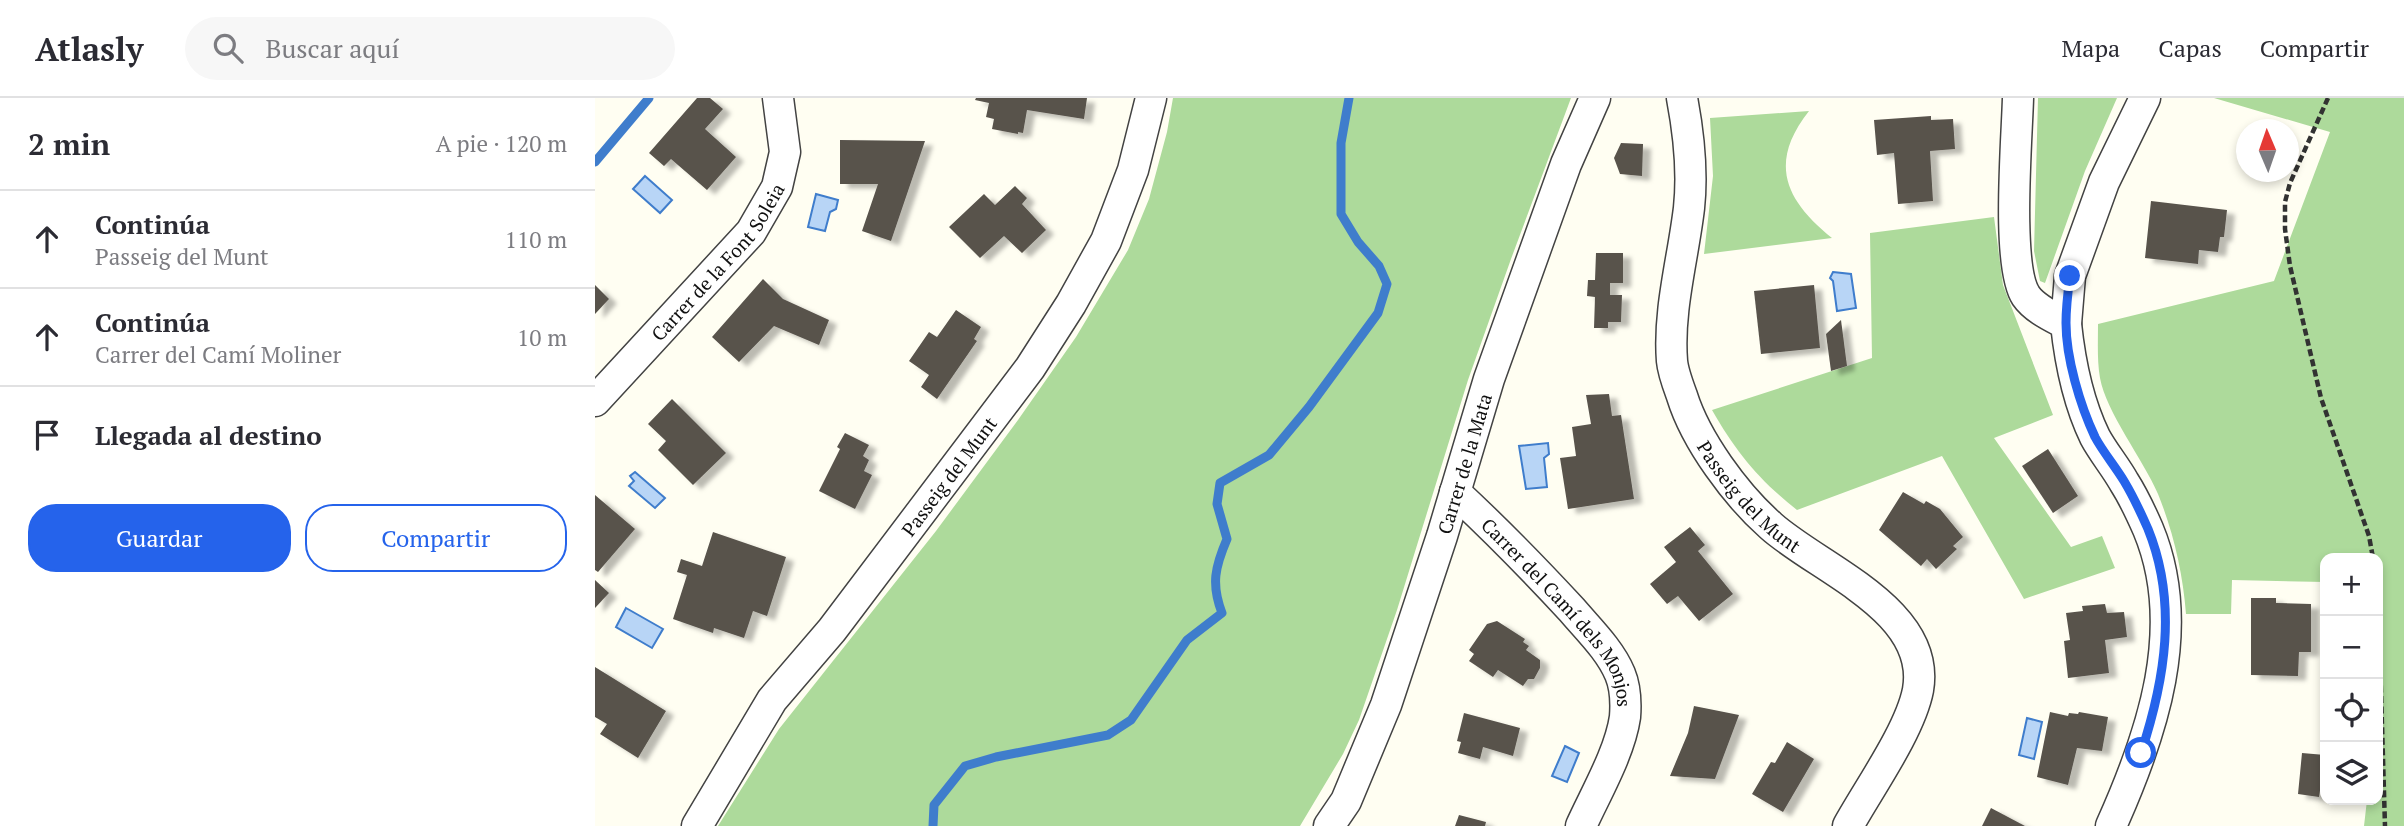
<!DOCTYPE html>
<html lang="es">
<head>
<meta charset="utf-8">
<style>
  :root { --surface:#fff; --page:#f7f7f7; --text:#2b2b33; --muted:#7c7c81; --line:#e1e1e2; --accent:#2563eb }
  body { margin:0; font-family:"PT Serif",serif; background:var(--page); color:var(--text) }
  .controls { position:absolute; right:21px; bottom:21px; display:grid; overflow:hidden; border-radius:14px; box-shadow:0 4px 10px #0003 }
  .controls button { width:63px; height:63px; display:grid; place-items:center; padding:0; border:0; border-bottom:2px solid var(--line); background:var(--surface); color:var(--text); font:35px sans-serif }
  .compass { position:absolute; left:1641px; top:21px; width:63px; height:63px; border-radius:50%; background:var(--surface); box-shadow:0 4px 10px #0003; rotate:358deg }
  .stop { position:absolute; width:21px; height:21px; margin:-16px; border:5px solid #2563eb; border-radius:50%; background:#fff }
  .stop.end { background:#2563eb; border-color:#fff; box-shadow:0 2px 7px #0008 }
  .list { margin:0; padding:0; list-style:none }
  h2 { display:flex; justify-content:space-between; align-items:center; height:91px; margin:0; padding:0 28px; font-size:30px }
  h2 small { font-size:23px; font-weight:400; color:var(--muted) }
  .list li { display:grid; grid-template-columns:46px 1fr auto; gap:21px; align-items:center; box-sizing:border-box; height:98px; padding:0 28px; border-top:2px solid var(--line) }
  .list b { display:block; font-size:26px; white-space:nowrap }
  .list p { margin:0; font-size:23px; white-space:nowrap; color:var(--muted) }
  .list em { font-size:23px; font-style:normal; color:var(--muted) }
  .actions { display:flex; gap:14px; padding:21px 28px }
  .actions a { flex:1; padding:16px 0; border:2px solid var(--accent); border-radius:28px; text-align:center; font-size:24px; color:var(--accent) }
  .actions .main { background:var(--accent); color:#fff }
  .icon { flex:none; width:38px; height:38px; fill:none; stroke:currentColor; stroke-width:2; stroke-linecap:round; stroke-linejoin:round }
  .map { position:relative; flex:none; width:1809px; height:728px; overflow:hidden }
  header { display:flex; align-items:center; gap:42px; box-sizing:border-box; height:98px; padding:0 35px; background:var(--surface); border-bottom:2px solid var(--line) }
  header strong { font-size:33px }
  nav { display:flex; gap:38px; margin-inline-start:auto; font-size:24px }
  .search { width:490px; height:63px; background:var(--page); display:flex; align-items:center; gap:18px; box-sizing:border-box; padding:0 24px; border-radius:38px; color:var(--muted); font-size:26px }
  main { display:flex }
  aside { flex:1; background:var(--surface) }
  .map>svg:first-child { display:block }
  .forest { fill:#adda9b }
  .water { fill:#b8d5f6; stroke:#3f7dcc; stroke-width:2 }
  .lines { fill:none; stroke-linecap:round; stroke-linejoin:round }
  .stream { stroke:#3f7dcc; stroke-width:9 }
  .building { fill:#58534c; filter:url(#shadow) }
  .street-casing { stroke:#434343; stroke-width:33 }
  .path { stroke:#323232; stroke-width:4.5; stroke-dasharray:7 3.5; stroke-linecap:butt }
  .street { stroke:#fff; stroke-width:30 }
  .route { stroke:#2563eb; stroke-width:9 }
  .labels { text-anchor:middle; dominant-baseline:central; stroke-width:7; stroke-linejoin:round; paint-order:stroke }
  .street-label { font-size:19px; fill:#101010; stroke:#fff }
</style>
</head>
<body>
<header>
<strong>Atlasly</strong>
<div class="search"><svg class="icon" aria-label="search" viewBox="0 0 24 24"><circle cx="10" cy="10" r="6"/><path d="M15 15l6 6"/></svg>Buscar aquí</div>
<nav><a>Mapa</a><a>Capas</a><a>Compartir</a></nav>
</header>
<main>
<aside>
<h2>2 min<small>A pie · 120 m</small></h2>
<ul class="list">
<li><svg class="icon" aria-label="ahead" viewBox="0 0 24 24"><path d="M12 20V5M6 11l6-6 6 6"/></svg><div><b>Continúa</b><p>Passeig del Munt</p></div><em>110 m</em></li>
<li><svg class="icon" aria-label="ahead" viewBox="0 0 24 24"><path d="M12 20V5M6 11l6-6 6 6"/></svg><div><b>Continúa</b><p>Carrer del Camí Moliner</p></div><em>10 m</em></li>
<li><svg class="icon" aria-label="arrive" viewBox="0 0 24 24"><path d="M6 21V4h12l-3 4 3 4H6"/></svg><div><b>Llegada al destino</b></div></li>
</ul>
<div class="actions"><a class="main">Guardar</a><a>Compartir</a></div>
</aside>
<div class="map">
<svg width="1809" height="728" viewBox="0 0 1809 728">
  <defs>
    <filter id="shadow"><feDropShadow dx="8" dy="4.5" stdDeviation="2" flood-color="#0004"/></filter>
  </defs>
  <rect width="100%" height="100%" fill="#fffef2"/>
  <g class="forest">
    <path d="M 578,0 L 976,0 L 916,161 L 873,282 L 802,512 L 764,622 L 748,656 L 705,728 L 123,728 L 184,631 L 341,433 L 423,322 L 481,239 L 533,152 L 554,101 L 572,34 Z"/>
    <path d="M 1443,0 L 1522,0 L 1490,73 L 1450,185 L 1445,183 L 1439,153 Z"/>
    <path d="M 1619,0 L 1809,0 L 1809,728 L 1769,728 L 1772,702 L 1783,702 L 1783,460 L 1730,460 L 1730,484 L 1637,482 L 1636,516 L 1591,516 C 1588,475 1578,433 1563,396 C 1548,361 1511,314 1505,280 C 1502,263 1503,244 1503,226 L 1679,183 L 1735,34 Z"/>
    <path d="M 1214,13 C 1173,65 1190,102 1237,140 L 1109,156 L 1118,78 L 1115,20 Z"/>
    <path d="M 1399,119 L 1408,187 L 1458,317 L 1399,340 L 1476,449 L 1507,438 L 1520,470 L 1429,501 L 1347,358 L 1202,412 C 1164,382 1141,354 1117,312 L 1277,260 L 1275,135 Z"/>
  </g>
  <g class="water">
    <path d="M 50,78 L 77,102 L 65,115 L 38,91 Z"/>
    <path d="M 221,96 L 243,102 L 241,111 L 235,114 L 230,133 L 213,129 Z"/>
    <path d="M 1238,174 L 1256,176 L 1261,210 L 1242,213 L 1238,183 L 1235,180 Z"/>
    <path d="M 953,345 L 954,356 L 949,360 L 952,389 L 931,391 L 924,348 Z"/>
    <path d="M 40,374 L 70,400 L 60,410 L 34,388 L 39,383 L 35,378 Z"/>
    <path d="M 31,510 L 68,531 L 57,550 L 21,529 Z"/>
    <path d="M 1432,620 L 1447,624 L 1439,661 L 1424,657 Z"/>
    <path d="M 970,648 L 984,655 L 972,684 L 957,678 Z"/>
  </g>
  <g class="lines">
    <g class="stream">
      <path d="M 0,64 L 54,0"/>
      <path d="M 338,728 L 339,707 L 370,668 L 401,659 L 513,637 L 536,622 L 592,542 L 627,515 C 616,486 620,469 632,441 L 622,406 L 625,385 L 674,357 L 714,309 L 783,215 L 792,186 L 784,168 L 763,144 L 746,116 L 746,45 L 754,0"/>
    </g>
  </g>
  <g class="building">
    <path d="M 102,0 L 115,0 L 128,11 L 110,31 L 141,59 L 112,92 L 76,61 L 69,68 L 54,55 Z"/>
    <path d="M 381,0 L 492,0 L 489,21 L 432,12 L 428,35 L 423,34 L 423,36 L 397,31 L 399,21 L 391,19 L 394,5 L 380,2 Z"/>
    <path d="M 1336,18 L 1336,22 L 1358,21 L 1360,51 L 1335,53 L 1338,103 L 1303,106 L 1299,55 L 1282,57 L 1279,22 Z"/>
    <path d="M 245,42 L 330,43 L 296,143 L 267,133 L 283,86 L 245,86 Z"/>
    <path d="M 1026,45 L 1048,46 L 1047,78 L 1025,76 L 1019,60 Z"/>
    <path d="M 420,88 L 432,100 L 427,106 L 451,132 L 427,155 L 409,138 L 385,160 L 354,129 L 389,96 L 400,107 Z"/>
    <path d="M 1556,103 L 1632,112 L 1629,139 L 1625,139 L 1623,154 L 1604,152 L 1603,166 L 1550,160 Z"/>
    <path d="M 1001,155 L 1028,155 L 1028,185 L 1015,185 L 1015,197 L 1027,197 L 1026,224 L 1013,224 L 1013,230 L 999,230 L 1000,199 L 992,198 L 993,182 L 1000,182 Z"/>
    <path d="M 168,181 L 188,201 L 234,222 L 224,247 L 179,228 L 144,264 L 117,239 Z"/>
    <path d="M 0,187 L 14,201 L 0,216 Z"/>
    <path d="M 1219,187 L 1225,250 L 1166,256 L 1159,193 Z"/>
    <path d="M 361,212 L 386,229 L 379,241 L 382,243 L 342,301 L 326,289 L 334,277 L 314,263 L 334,234 L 342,239 Z"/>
    <path d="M 1246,222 L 1252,268 L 1236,273 L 1231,236 Z"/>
    <path d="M 1014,296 L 1017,318 L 1026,317 L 1039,401 L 973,411 L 965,360 L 981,358 L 977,329 L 996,326 L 991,297 Z"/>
    <path d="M 77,301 L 131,355 L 98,387 L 63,352 L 71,343 L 53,326 Z"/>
    <path d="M 250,335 L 274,347 L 268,358 L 274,362 L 269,373 L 277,377 L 260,411 L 224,393 L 245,351 L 242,349 Z"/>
    <path d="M 1453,351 L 1483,398 L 1458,415 L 1427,368 Z"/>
    <path d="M 1308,394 L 1329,406 L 1331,403 L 1345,411 L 1368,439 L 1358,448 L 1362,451 L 1341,471 L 1332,461 L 1326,468 L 1284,432 Z"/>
    <path d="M 0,397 L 40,431 L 3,474 L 0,472 Z"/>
    <path d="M 1095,429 L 1110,447 L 1103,453 L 1138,496 L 1104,523 L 1083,498 L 1072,506 L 1055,486 L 1081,464 L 1069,449 Z"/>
    <path d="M 118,434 L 191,459 L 172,518 L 158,513 L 149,540 L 119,530 L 118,535 L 78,521 L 92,477 L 82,474 L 86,461 L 107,468 Z"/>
    <path d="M 0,482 L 14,495 L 0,510 Z"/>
    <path d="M 1656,500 L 1681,500 L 1681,505 L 1716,506 L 1716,554 L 1704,554 L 1703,578 L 1656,577 Z"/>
    <path d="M 1510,506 L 1512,515 L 1529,514 L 1532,539 L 1510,542 L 1514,575 L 1473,580 L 1469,543 L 1475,542 L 1471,515 L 1488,513 L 1487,508 Z"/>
    <path d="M 902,523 L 930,541 L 928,544 L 934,548 L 931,552 L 945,562 L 945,570 L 939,581 L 933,581 L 928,588 L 903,572 L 898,579 L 874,563 L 879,556 L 874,552 L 892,526 Z"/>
    <path d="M 0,569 L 71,613 L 43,660 L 5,636 L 12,626 L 0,619 Z"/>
    <path d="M 1099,608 L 1144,617 L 1120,681 L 1075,678 L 1093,635 Z"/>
    <path d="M 1455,614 L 1473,618 L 1474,615 L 1483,616 L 1484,614 L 1513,619 L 1507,653 L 1482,650 L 1473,687 L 1442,679 Z"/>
    <path d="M 869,615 L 925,630 L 918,658 L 888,649 L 885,661 L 863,655 L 866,644 L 862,643 Z"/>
    <path d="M 1192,644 L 1219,661 L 1188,714 L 1157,696 L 1176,664 L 1180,665 Z"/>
    <path d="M 1707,655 L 1730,657 L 1730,687 L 1726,686 L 1724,699 L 1703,696 Z"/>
    <path d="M 1396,710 L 1430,728 L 1387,728 Z"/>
    <path d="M 864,717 L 891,724 L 890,728 L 860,728 Z"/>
  </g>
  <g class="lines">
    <defs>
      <g id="street">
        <path id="s1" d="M 1087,0 C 1094,37 1098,73 1094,110 C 1088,161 1073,212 1077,263 C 1078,274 1083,287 1087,298 C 1101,343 1141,397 1176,428 C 1224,471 1337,512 1323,592 C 1315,633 1274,690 1253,728"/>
        <path d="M 1423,0 C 1422,40 1411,168 1431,198 C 1440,211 1458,219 1471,226 C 1475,264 1483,304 1500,339 C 1508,354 1520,368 1529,384 C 1538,398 1546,415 1553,431 C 1594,529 1557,637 1516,728"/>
        <path d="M 1471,226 L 1475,178 L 1509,84 L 1550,0"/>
        <path id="s2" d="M 0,303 L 156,134 L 182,89 L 190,54 L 183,0"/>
        <path id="s3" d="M 860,394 C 901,432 939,471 977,512 C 994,532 1015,552 1025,576 C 1030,588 1031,606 1030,619 C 1025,654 1001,695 986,728"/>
        <path id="s4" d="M 102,728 L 177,602 L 237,532 L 435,270 L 476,206 L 511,143 L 538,72 L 556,0"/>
        <path id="s5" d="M 734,728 L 751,703 L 791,607 L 847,438 L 894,281 L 971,66 L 1000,0"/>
      </g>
    </defs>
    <use href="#street" class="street-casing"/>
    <g class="path">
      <path d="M 1733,0 L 1695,85 L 1690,104 L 1690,131 L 1695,168 L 1726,300 L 1774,438 L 1778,460"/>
      <path d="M 1783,493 L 1790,728"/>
    </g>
    <use href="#street" class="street"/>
  </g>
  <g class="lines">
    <path class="route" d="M 1475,178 C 1473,193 1471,210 1471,225 C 1471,260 1485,307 1500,339 C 1508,354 1520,368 1529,383 C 1538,398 1546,415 1553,431 C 1583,505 1570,582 1546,655"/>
  </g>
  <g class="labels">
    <g class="street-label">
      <text stroke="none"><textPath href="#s2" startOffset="186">Carrer de la Font Soleia</textPath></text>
      <text stroke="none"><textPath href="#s5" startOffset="388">Carrer de la Mata</textPath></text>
      <text stroke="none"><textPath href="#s4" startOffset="432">Passeig del Munt</textPath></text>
      <text stroke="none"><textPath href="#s1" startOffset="424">Passeig del Munt</textPath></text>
      <text stroke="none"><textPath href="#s3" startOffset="161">Carrer del Camí dels Monjos</textPath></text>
    </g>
  </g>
</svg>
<div class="controls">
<button>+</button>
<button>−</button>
<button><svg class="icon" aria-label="locate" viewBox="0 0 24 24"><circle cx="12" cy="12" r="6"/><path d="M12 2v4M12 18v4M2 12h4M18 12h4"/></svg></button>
<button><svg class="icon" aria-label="layers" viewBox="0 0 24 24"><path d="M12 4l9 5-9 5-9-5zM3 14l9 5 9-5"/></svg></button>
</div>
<svg class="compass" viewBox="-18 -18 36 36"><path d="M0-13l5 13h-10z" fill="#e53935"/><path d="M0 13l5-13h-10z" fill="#7c7c81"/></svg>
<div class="stop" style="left:1546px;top:655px"></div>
<div class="stop end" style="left:1475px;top:178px"></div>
</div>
</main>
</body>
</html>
